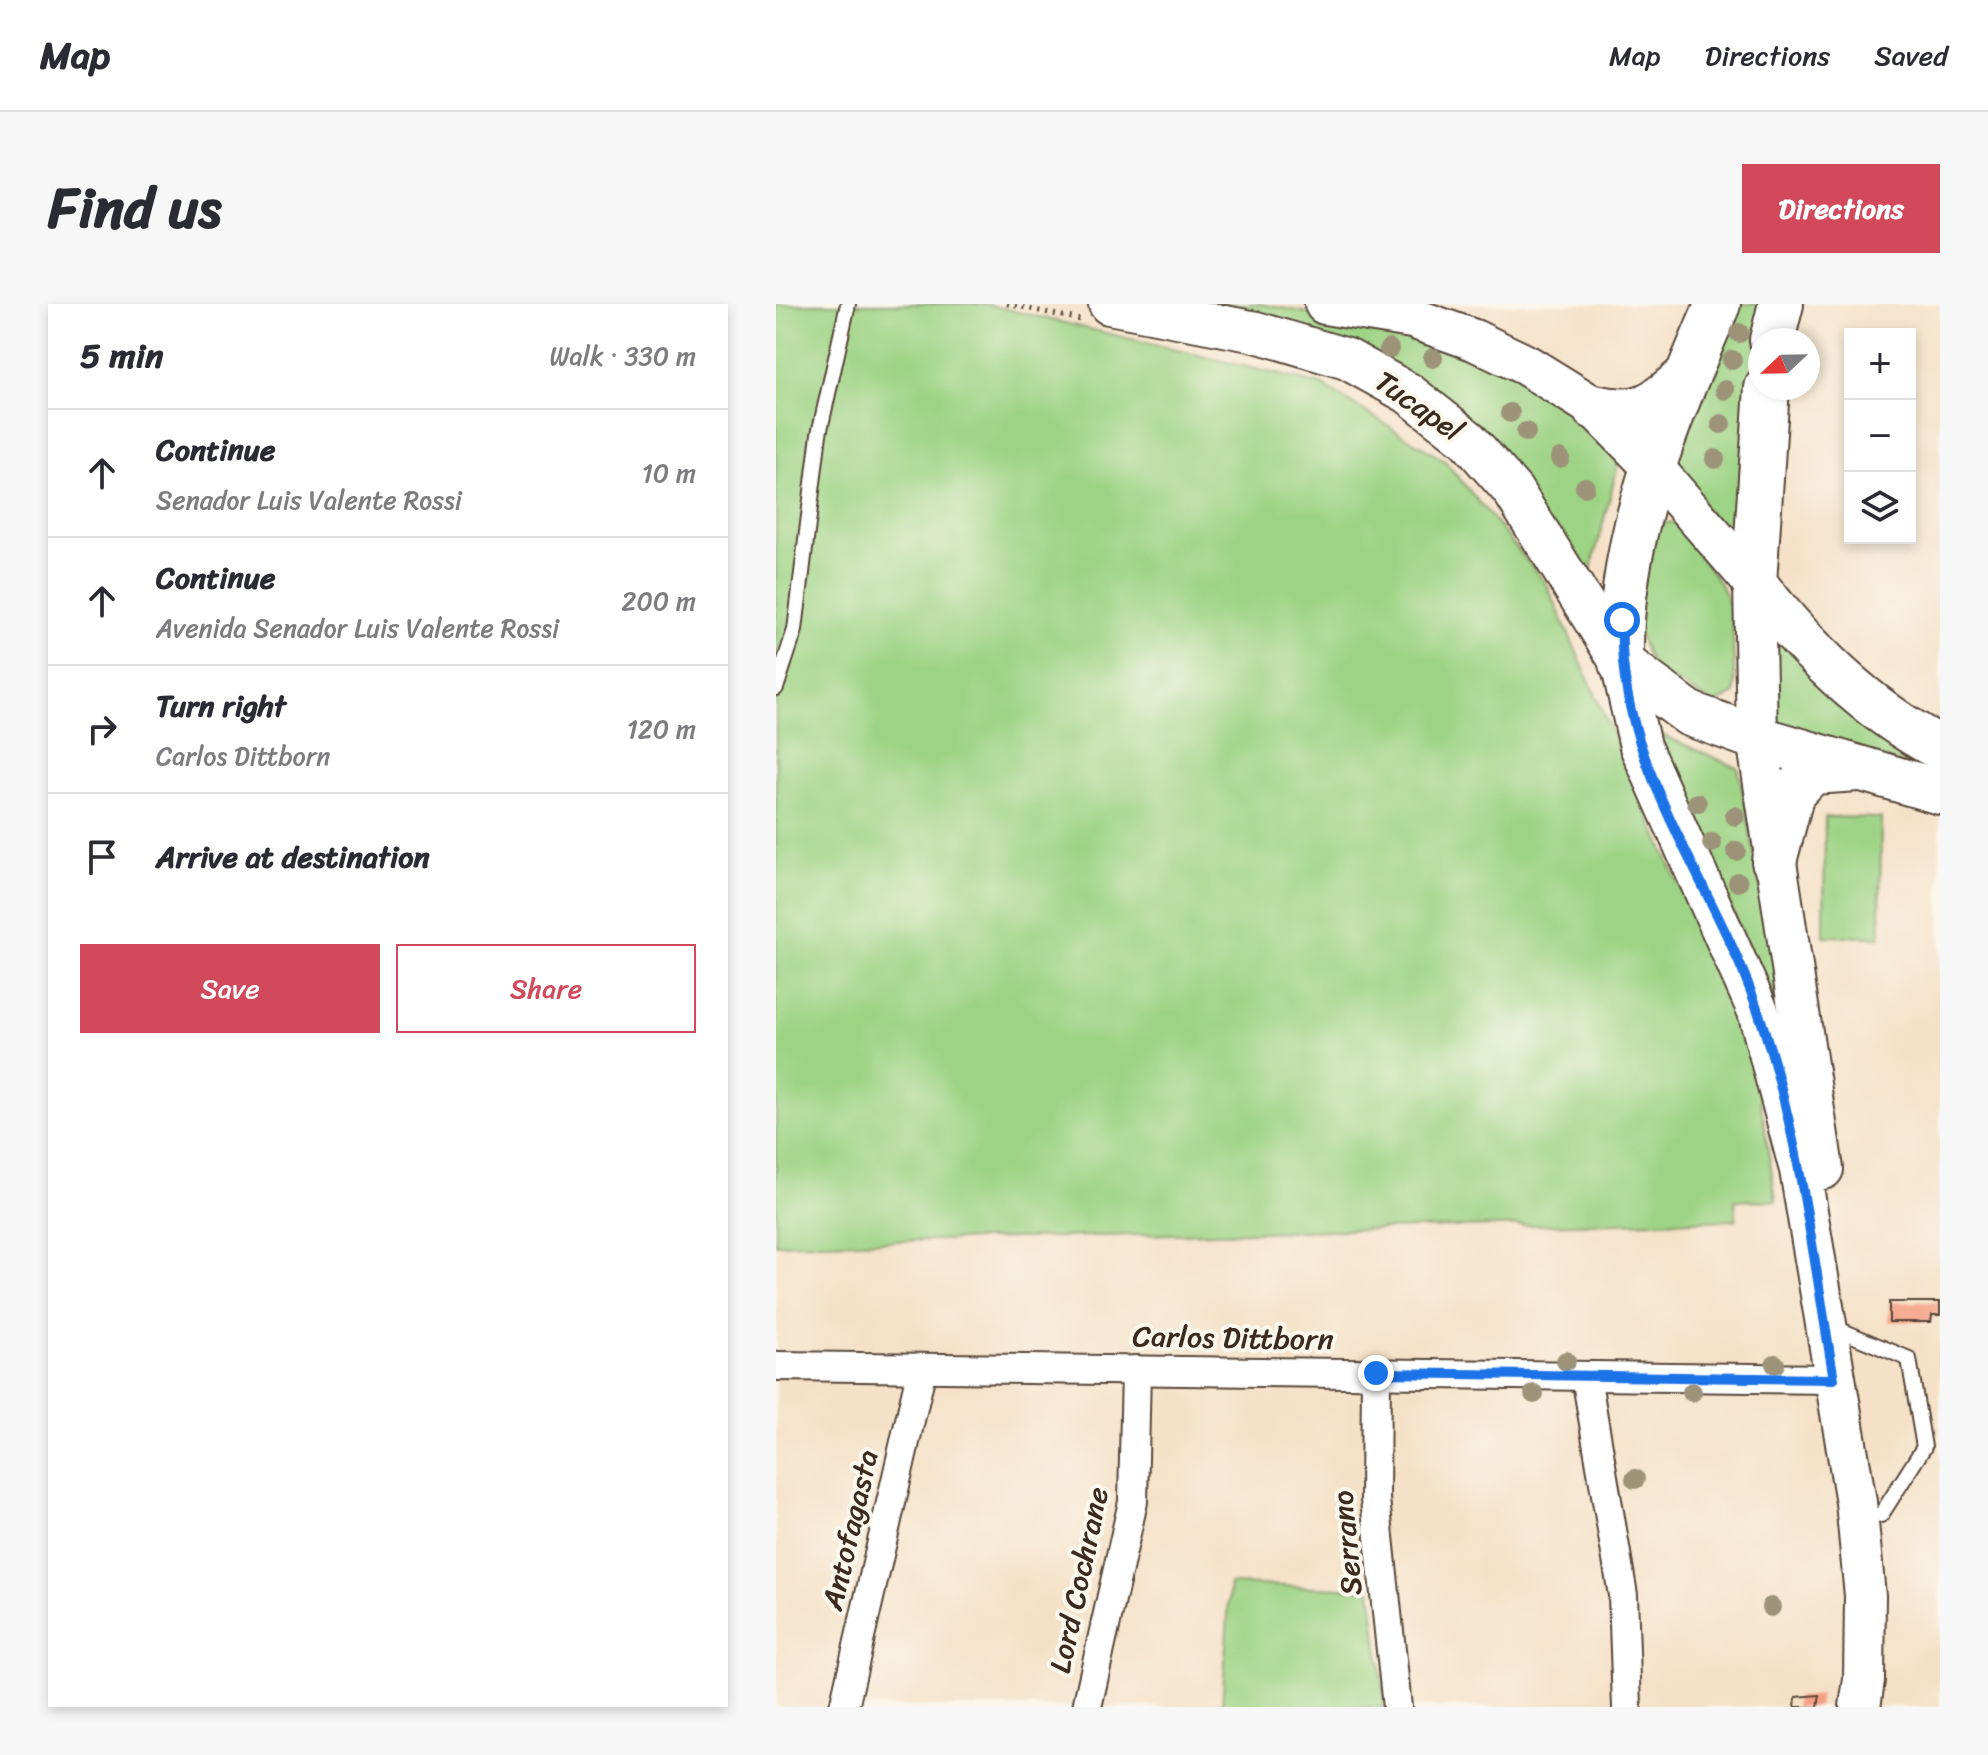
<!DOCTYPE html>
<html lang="en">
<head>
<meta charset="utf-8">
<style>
  :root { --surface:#fff; --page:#f7f7f7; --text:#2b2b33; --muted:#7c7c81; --line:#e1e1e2; --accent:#d1495b }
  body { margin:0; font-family:Sriracha,sans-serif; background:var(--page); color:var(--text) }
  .controls { position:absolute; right:24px; top:24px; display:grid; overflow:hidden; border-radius:0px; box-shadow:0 4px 12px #0003 }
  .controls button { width:72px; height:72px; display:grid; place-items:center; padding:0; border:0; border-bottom:2px solid var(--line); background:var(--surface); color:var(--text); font:40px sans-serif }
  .compass { position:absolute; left:972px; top:24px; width:72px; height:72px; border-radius:50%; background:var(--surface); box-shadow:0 4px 12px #0003; rotate:248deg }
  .stop { position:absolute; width:24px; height:24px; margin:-18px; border:6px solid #1a73e8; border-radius:50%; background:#fff }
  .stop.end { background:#1a73e8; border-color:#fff; box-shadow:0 2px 8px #0008 }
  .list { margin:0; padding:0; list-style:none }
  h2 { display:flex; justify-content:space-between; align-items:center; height:104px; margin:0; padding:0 32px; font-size:34px }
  h2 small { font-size:26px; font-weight:400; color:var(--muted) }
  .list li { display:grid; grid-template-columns:52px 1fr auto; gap:24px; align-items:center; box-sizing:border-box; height:128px; padding:0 32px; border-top:2px solid var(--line) }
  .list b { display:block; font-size:30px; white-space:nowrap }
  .list p { margin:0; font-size:26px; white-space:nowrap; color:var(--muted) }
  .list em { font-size:26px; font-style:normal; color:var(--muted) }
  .actions { display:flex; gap:16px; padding:24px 32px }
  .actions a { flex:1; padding:18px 0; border:2px solid var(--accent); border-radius:0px; text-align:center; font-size:28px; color:var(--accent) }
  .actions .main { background:var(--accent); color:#fff }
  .icon { flex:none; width:44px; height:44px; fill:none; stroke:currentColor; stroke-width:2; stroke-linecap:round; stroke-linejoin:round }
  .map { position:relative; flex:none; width:1164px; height:1403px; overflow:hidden; border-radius:0px }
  header { display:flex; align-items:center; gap:48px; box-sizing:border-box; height:112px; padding:0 40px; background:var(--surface); border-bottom:2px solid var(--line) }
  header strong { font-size:38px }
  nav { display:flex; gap:44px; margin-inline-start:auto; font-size:28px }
  .intro { display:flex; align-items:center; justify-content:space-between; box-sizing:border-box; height:192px; padding:0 48px }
  h1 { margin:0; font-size:56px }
  .button { padding:20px 36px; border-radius:0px; background:var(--accent); color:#fff; font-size:28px; font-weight:700 }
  main { display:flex; gap:48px; padding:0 48px }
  aside { flex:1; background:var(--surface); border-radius:0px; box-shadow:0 4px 12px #0003 }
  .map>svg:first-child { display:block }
  .green { fill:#9dd384; stroke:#6c7e51; stroke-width:2 }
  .building { fill:#f5a085 }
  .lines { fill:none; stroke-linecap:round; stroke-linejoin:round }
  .service-casing { stroke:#574538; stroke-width:18 }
  .minor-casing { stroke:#574538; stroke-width:32 }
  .secondary-casing { stroke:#574538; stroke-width:44 }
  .primary-casing { stroke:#574538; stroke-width:48 }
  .path { stroke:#574538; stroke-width:5; stroke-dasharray:2 6; stroke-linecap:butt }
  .service { stroke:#fff; stroke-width:14 }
  .minor { stroke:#fff; stroke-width:28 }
  .secondary { stroke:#fff; stroke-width:40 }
  .primary { stroke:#fff; stroke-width:44 }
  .tree { fill:#9c9379 }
  .route { stroke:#1a73e8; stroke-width:10 }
  .labels { text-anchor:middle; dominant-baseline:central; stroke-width:8; stroke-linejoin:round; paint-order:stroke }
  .street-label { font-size:30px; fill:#3b2a1e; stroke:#fbf7ec }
</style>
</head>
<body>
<header>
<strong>Map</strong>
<nav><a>Map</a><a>Directions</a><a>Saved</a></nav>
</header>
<div class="intro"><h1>Find us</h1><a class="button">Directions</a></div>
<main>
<aside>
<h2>5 min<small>Walk · 330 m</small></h2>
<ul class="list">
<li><svg class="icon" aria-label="ahead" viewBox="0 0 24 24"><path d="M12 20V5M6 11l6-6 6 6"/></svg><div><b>Continue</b><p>Senador Luis Valente Rossi</p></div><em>10 m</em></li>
<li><svg class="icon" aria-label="ahead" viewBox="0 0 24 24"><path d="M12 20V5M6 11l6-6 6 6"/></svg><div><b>Continue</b><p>Avenida Senador Luis Valente Rossi</p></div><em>200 m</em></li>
<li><svg class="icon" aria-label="right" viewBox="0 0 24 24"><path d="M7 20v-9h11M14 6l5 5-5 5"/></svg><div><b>Turn right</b><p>Carlos Dittborn</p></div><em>120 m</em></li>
<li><svg class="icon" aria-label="arrive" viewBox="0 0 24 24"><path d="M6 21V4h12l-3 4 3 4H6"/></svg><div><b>Arrive at destination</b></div></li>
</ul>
<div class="actions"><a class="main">Save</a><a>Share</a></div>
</aside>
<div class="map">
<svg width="1164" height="1403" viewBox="0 0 1164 1403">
  <rect width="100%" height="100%" fill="#fbf7ec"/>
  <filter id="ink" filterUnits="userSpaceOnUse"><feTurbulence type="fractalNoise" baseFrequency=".0125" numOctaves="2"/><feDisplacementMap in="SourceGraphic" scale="16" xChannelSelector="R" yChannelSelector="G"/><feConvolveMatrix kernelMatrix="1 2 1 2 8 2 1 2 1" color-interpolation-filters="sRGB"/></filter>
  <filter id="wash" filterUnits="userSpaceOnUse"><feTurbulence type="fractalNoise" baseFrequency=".006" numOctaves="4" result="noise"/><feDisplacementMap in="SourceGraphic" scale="32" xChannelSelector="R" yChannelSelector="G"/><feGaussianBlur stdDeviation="1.8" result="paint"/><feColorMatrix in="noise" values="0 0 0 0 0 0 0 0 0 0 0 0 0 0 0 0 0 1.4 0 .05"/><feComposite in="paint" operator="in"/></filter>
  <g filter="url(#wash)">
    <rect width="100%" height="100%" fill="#f5e1c8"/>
    <g class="green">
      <path d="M 0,0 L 210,0 L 546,81 L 669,157 L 771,281 L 977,749 L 1000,897 L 959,896 L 960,916 L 0,940 Z"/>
      <path d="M 391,0 L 484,0 L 587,19 L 730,65 L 814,120 L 843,157 L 810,285 L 675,101 Z"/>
      <path d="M 953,0 L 985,0 L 958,236 L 894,168 Z"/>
      <path d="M 882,218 L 899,219 L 944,280 L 956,306 L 959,390 L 939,400 L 876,363 L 858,319 Z"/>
      <path d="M 995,327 L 1164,471 L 995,421 Z"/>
      <path d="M 877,427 L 962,464 L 1012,732 Z"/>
      <path d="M 1049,513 L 1105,514 L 1104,633 L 1048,632 Z"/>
      <path d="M 454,1280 L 595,1285 L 609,1403 L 446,1403 Z"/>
    </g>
    <g id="blocks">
      <g class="building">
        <path d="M 1113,998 L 1164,998 L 1164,1011 L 1156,1011 L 1155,1018 L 1113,1018 Z"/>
        <path d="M 1044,1391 L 1042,1403 L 1019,1403 L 1020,1393 Z"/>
      </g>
    </g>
  </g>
  <g filter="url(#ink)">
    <use href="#blocks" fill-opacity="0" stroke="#574538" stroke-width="2"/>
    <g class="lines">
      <defs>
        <g id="service">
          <path d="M 0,384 L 19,326 L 43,130 L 72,0"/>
          <path d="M 1069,1028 L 1133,1055 L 1148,1143 L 1105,1211"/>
        </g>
        <g id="minor">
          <path d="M 0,1062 L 1058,1075"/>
          <path d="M 600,1069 L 599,1195 L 621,1403"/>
          <path d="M 810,1072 L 847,1291 L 851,1403"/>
          <path d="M 68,1403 L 146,1064"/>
          <path d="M 311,1403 L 357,1198 L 360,1066"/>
        </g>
        <g id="secondary">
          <path d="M 333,0 L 480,28 L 571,55 L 632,89 L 691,135 L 737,187 L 845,359 L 864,442 L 982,707 L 1024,866 L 1080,1198 L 1089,1292 L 1088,1376 L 1084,1403"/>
          <path d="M 549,0 L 636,14 L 698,36 L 750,61 L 818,103 L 875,161 L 978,279 L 981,434 L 1047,865"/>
        </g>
        <g id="primary">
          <path d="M 942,0 C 892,116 842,230 845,359 L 914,410 L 981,434 L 1164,488"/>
          <path d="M 996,36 L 1005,0"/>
          <path d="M 991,84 L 978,279 C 1030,345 1089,405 1164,444"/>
          <path d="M 818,103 C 865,113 876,102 911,72"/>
          <path d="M 998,557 L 1016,489 L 1036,468 L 1082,465"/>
        </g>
      </defs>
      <use href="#service" class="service-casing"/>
      <use href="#minor" class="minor-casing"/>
      <use href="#secondary" class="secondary-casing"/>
      <use href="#primary" class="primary-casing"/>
      <path class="path" d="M 231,0 L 305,16"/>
      <use href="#service" class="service"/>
      <use href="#minor" class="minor"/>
      <use href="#secondary" class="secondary"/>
      <use href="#primary" class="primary"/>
    </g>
    <g class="tree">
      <circle cx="963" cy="29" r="10"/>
      <circle cx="613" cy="45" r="10"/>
      <circle cx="657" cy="54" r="10"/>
      <circle cx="956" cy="56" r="10"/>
      <circle cx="949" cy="86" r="10"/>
      <circle cx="734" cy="109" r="10"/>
      <circle cx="945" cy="120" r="10"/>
      <circle cx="750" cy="128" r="10"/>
      <circle cx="784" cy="154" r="10"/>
      <circle cx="939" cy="155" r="10"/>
      <circle cx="809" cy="183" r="10"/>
      <circle cx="921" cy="499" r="10"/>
      <circle cx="959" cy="512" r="10"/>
      <circle cx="936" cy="539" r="10"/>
      <circle cx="960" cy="547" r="10"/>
      <circle cx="962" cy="578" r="10"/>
      <circle cx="790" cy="1057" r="10"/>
      <circle cx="999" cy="1060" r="10"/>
      <circle cx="916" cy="1088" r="10"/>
      <circle cx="758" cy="1090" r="10"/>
      <circle cx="859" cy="1175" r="10"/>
      <circle cx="995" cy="1303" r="10"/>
    </g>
  </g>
  <g class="lines" filter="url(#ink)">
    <path class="route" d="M 600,1069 L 1058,1075 C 1037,952 1023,826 982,707 C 938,577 839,459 846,316"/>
  </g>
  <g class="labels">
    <g class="street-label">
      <text transform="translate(643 102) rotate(35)">Tucapel</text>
      <text transform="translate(457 1034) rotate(1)">Carlos Dittborn</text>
      <text transform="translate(74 1226) rotate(-77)">Antofagasta</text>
      <text transform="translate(571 1239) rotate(-95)">Serrano</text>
      <text transform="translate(303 1276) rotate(-78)">Lord Cochrane</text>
    </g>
  </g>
</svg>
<div class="controls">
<button>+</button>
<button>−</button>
<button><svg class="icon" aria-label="layers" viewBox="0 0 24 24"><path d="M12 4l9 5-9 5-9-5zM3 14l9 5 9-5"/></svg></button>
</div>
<svg class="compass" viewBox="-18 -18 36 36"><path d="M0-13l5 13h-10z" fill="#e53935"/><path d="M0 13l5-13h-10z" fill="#7c7c81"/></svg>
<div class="stop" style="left:846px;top:316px"></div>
<div class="stop end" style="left:600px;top:1069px"></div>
</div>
</main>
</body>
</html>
